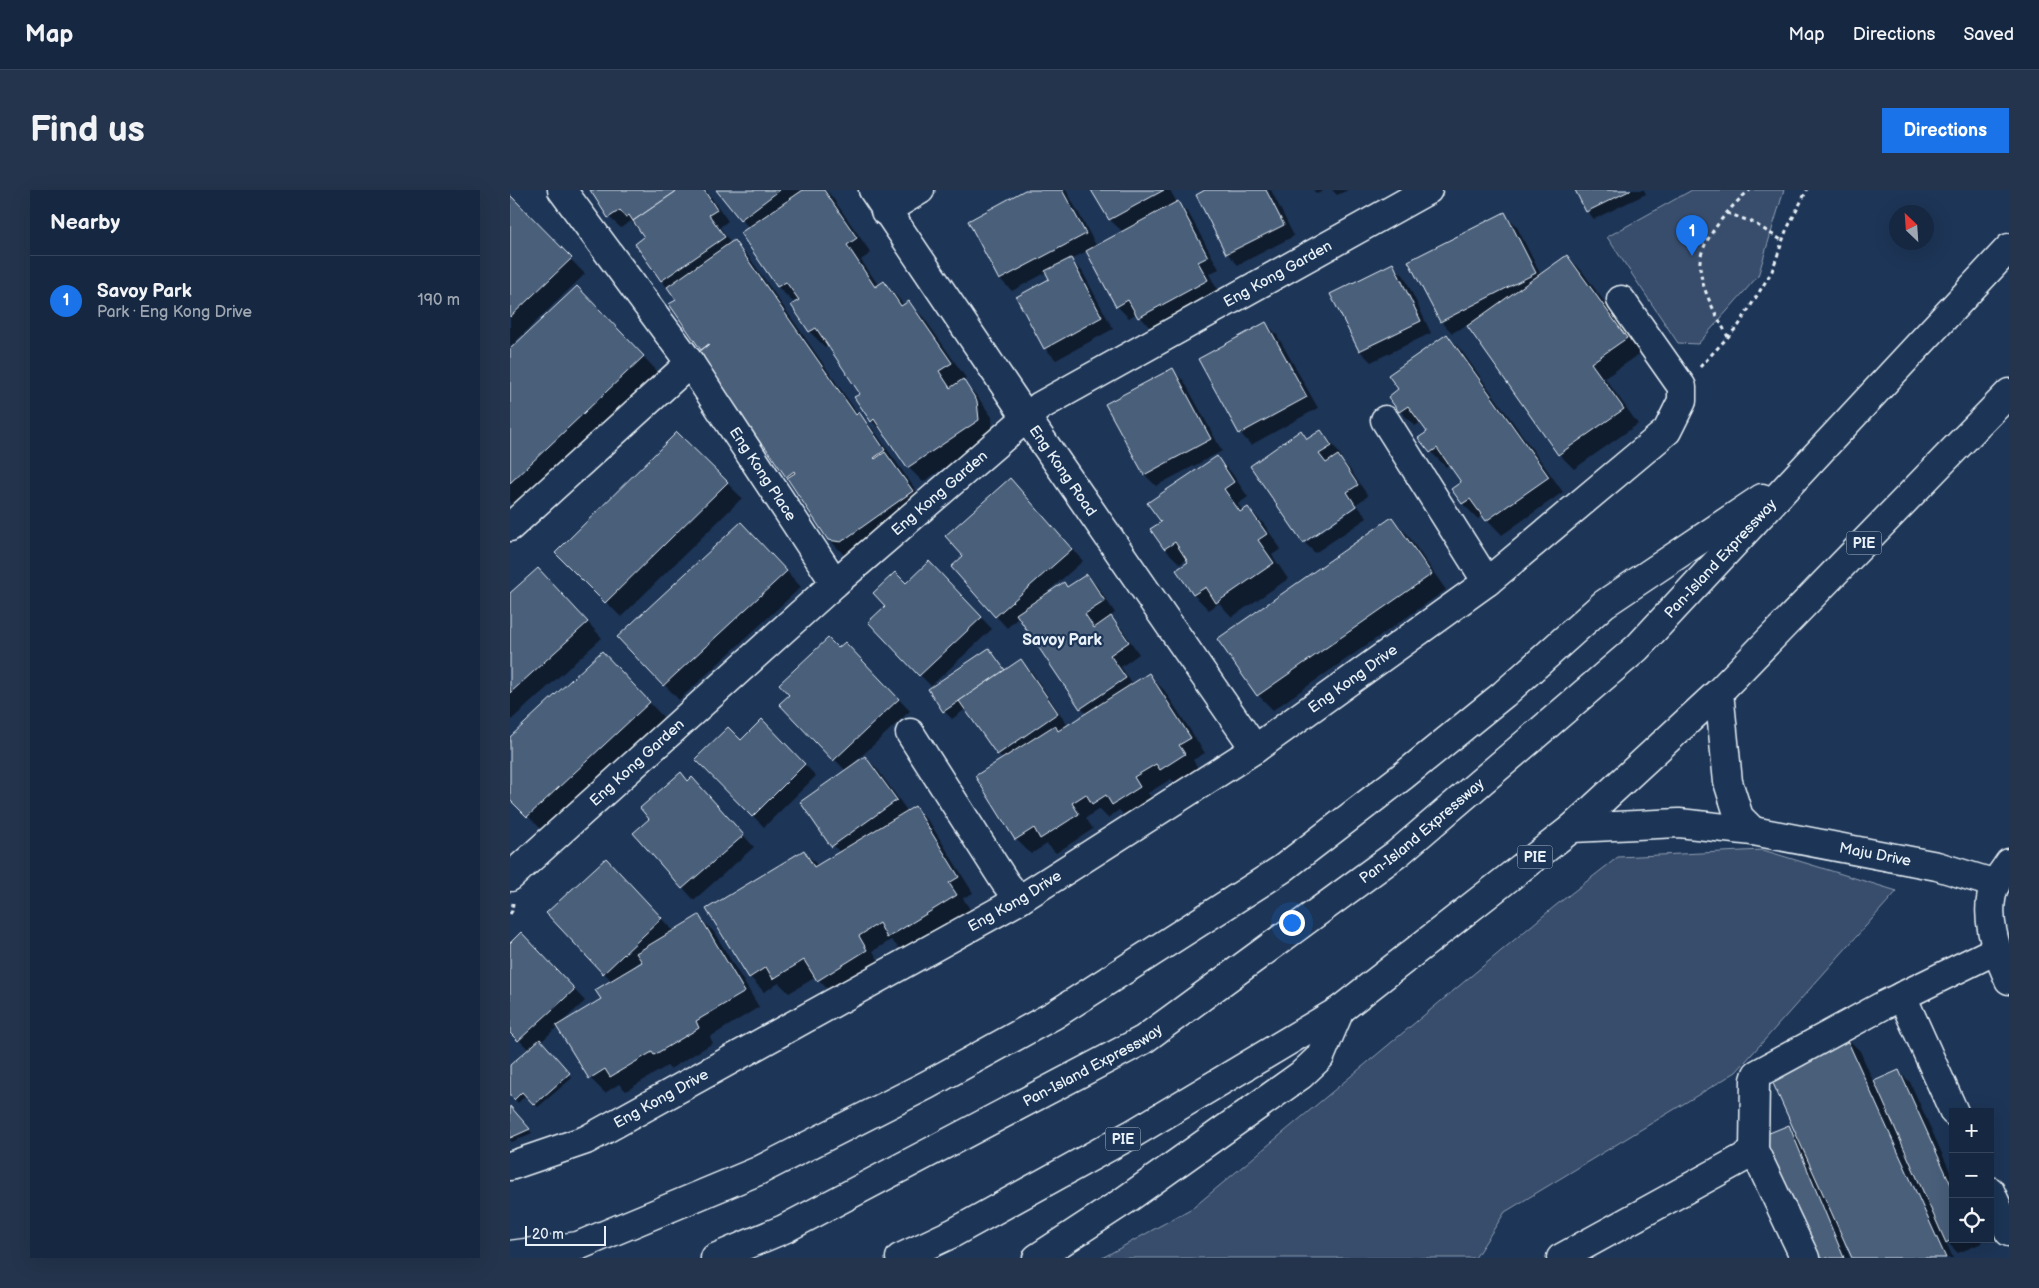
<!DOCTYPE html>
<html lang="en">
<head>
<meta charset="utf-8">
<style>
  :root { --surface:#162841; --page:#23344c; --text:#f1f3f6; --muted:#9ea6b1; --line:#35445a; --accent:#1a73e8 }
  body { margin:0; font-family:"Balsamiq Sans",sans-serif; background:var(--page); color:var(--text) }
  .controls { position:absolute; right:15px; bottom:15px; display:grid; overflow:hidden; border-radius:0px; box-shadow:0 5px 20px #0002 }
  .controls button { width:45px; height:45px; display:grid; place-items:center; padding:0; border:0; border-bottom:1px solid var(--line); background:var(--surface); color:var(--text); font:25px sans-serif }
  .compass { position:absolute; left:1379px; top:15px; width:45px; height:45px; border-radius:50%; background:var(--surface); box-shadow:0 5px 20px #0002; rotate:335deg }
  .scale { position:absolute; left:15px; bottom:12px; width:81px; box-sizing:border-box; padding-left:5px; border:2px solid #e8f1f8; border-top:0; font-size:14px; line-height:18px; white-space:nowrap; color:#e8f1f8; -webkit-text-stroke:4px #1d3557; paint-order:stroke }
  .you { position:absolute; left:781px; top:732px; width:18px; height:18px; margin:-12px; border:4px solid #fff; border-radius:50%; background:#1a73e8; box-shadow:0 0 0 8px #1a73e833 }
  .badge { display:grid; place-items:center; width:32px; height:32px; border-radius:50%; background:var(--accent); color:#fff; font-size:16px; font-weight:700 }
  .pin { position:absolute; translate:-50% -41px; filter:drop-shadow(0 1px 2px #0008) }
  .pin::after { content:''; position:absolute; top:26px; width:18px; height:15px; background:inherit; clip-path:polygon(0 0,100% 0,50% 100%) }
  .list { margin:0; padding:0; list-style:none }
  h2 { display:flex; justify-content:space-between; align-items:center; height:65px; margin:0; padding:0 20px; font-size:21px }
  h2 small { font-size:16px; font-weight:400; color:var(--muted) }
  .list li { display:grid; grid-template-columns:32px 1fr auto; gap:15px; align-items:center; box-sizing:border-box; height:90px; padding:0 20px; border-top:1px solid var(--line) }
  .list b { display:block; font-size:19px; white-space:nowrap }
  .list p { margin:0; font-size:16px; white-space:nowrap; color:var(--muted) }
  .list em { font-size:16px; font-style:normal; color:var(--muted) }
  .icon { flex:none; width:28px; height:28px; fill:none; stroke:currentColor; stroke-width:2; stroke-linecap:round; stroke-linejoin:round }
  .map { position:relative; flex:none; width:1499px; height:1068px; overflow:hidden; border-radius:0px }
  header { display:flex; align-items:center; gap:30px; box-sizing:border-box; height:70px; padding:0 25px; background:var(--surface); border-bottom:1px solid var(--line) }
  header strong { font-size:24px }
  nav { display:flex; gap:28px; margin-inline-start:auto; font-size:18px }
  .intro { display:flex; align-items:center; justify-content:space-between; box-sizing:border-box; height:120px; padding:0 30px }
  h1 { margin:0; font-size:35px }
  .button { padding:12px 22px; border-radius:0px; background:var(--accent); color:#fff; font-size:18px; font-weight:700 }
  main { display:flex; gap:30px; padding:0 30px }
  aside { flex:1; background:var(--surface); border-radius:0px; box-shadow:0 5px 20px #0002 }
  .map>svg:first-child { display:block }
  .green { fill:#374d6c; stroke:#909fb2 }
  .shadow { fill:#0007; fill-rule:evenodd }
  .building { fill:#495e7a; stroke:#e8f1f8 }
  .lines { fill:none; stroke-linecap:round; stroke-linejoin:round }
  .minor-casing { stroke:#e8f1f8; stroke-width:31 }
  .highway-casing { stroke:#e8f1f8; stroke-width:31 }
  .path { stroke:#e8f1f8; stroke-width:3; stroke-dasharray:4 4; stroke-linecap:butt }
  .minor { stroke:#1d3557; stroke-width:28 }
  .highway { stroke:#1d3557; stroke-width:28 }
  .labels { text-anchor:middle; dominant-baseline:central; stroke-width:4.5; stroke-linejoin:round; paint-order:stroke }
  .shield { fill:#1d3557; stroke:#abb9c8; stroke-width:1 }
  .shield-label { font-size:14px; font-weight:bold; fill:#e8f1f8 }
  .street-label { font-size:15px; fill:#e8f1f8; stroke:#1d3557 }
  .neighbourhood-label { font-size:16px; font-weight:bold; fill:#e8f1f8; stroke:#1d3557 }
</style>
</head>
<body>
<header>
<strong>Map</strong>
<nav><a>Map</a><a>Directions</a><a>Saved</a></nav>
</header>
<div class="intro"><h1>Find us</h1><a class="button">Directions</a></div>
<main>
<aside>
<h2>Nearby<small></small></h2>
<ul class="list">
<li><span class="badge">1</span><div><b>Savoy Park</b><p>Park · Eng Kong Drive</p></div><em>190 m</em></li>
</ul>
</aside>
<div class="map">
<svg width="1499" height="1068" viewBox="0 0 1499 1068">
  <rect width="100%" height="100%" fill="#1d3557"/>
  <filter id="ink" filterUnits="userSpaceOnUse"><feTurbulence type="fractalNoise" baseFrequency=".02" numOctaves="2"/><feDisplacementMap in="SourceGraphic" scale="10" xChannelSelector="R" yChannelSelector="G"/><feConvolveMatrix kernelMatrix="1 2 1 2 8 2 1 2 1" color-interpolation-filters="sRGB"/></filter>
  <g filter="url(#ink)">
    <g class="green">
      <path d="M 1182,0 L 1274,0 L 1248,86 L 1188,154 L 1168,153 L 1097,47 Z"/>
      <path d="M 1253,660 L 1387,701 L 1226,882 L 995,1022 L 965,1068 L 592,1068 L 684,1017 L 1045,716 L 1108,667 Z"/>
    </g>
    <g class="shadow">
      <path d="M 81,0 L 196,0 L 218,31 L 210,37 L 221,54 L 224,52 L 239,67 L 348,224 L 363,239 L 417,316 L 346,367 L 334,365 L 319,349 L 279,288 L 253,254 L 191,162 L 193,161 L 161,115 L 167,110 L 152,91 L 135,48 L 121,31 L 111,38 L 99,27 Z"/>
      <path d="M 208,0 L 316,0 L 322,7 L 361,63 L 351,70 L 369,96 L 374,92 L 395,116 L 399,113 L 414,128 L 456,188 L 452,191 L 467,206 L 482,227 L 483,245 L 413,292 L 398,277 L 376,246 L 362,231 L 352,204 L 318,154 L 315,157 L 300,142 L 283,116 L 291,111 L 289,108 L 283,112 L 268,97 L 231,43 L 239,38 Z"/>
      <path d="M 518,0 L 556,0 L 587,57 L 613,42 L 600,30 L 583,0 L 660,0 L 666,11 L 679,24 L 709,79 L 699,84 L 708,101 L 641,139 L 627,123 L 619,128 L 607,116 L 577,61 L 560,70 L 572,81 L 603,139 L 546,170 L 535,158 L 541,89 L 537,82 L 502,101 L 490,89 Z"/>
      <path d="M 696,0 L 761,0 L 784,46 L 728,75 L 717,63 Z"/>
      <path d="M 803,0 L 815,0 L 807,4 Z"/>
      <path d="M 822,0 L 838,0 L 827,5 Z"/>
      <path d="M 1066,0 L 1134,0 L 1136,4 L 1084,29 L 1077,21 Z"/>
      <path d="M 0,7 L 75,84 L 0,157 Z"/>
      <path d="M 994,24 L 1006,35 L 1031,85 L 1057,66 L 1072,81 L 1131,163 L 1095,188 L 1128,234 L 1064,279 L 1049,264 L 957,135 L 942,143 L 931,131 Z"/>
      <path d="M 883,75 L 894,86 L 921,143 L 861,172 L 850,161 Z"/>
      <path d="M 82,112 L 148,182 L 0,322 L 0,160 Z"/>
      <path d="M 756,133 L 767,145 L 808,218 L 741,255 L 730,243 Z"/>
      <path d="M 937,145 L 951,160 L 1053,302 L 992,345 L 973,325 L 968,329 L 953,314 L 942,299 L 953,292 L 940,274 L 936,277 L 921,262 L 918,242 L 911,232 L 905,236 L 890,221 L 890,200 Z"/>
      <path d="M 662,180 L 674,191 L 712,261 L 646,296 L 635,285 L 597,215 Z"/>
      <path d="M 791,242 L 799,250 L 810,242 L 822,253 L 832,268 L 830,269 L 839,278 L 858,306 L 794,350 L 794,352 L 742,276 Z"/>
      <path d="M 167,243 L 232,308 L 111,427 L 47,363 Z"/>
      <path d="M 706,267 L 721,282 L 738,307 L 728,314 L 733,322 L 738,318 L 753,333 L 771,359 L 762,365 L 778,389 L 722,427 L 709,413 L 699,420 L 684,405 L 667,381 L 680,372 L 677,369 L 670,374 L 655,359 L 642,339 L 653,333 Z"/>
      <path d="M 511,301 L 573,371 L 535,404 L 536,405 L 558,398 L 577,386 L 588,397 L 605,423 L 599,427 L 612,439 L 629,464 L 611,477 L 623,495 L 639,485 L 654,500 L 695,563 L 683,570 L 689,580 L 666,594 L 661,589 L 638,603 L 645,613 L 618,629 L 609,620 L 598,628 L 589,619 L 576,628 L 583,639 L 546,663 L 537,654 L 521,664 L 506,649 L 493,570 L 456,519 L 442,529 L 434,521 L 479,459 L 496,481 L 510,471 L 522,482 L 558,536 L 577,524 L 571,518 L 510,426 L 497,438 L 486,426 L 455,367 Z"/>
      <path d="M 848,316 L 857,328 L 805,363 L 795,353 Z"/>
      <path d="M 882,329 L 897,344 L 936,400 L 763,520 L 748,505 L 709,450 Z"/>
      <path d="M 246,348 L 291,397 L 169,510 L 109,447 Z"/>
      <path d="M 431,385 L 482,439 L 421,496 L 410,485 L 396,395 Z"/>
      <path d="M 43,394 L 92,448 L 0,531 L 0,405 Z"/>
      <path d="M 328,460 L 346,465 L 400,521 L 344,573 L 345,574 L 355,567 L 367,579 L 398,622 L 405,618 L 420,633 L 463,703 L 453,708 L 461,721 L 393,762 L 381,750 L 363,761 L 371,775 L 323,805 L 306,787 L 279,803 L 269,793 L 254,802 L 240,787 L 294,661 L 308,676 L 330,663 L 291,613 L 336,581 L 271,514 Z"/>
      <path d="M 107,478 L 154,528 L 33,641 L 0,608 L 0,549 Z"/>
      <path d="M 252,531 L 306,586 L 254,637 L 187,569 L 231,552 Z"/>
      <path d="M 182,588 L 244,657 L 184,710 L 124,643 Z"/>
      <path d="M 107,681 L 164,742 L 189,727 L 204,742 L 249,817 L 200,847 L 203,853 L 160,879 L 157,876 L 116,901 L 109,894 L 95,903 L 80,888 L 48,836 L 31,852 L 62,888 L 28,917 L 16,905 L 8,913 L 0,904 L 0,876 L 19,860 L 0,841 L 0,754 L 22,755 L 75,811 L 51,833 L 93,810 L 102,791 L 94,783 ZM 132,769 L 134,772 L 125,777 L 124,776 Z"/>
      <path d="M 1335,846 L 1350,861 L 1364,893 L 1388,881 L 1400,892 L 1443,988 L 1443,1049 L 1471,1049 L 1472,1053 L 1448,1063 L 1435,1050 L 1443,1068 L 1343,1068 L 1336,1052 L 1334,1053 L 1340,1068 L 1299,1068 L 1278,937 L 1287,946 Z"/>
      <path d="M 0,918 L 22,943 L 2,952 L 0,950 Z"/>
    </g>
    <g class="building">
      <path d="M 80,0 L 168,0 L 123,31 L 119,25 L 116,27 L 110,20 L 98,28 Z"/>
      <path d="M 168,0 L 194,0 L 207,20 L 199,25 L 215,47 L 151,91 L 125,54 L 134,47 L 123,31 Z"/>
      <path d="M 206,0 L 270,0 L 230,30 Z"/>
      <path d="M 293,0 L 314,0 L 347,48 L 337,55 L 365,97 L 374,91 L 391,116 L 399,111 L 442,173 L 429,181 L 440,198 L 453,189 L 467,211 L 469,230 L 397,278 L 364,229 L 361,232 L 344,207 L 350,204 L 306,138 L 299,142 L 281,115 L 289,110 L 276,92 L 267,97 L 230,43 Z"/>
      <path d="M 515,0 L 552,0 L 576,44 L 489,90 L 458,31 Z"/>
      <path d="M 581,0 L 654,0 L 599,30 Z"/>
      <path d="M 756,0 L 774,35 L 716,64 L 686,5 L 695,0 Z"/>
      <path d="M 1065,0 L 1121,0 L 1076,22 Z"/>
      <path d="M 0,5 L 62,68 L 0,127 Z"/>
      <path d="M 668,11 L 698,67 L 688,72 L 698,90 L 628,128 L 618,110 L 606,117 L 576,61 Z"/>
      <path d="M 995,22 L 1026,83 L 930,132 L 898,71 Z"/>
      <path d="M 224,50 L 346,225 L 349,222 L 375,260 L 364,268 L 365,269 L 375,262 L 403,301 L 331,352 L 318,350 L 277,288 L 285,283 L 284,281 L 276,287 L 253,254 L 252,255 L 189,162 L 199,154 L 191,160 L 159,114 L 166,110 L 157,97 Z"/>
      <path d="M 1057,65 L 1117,148 L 1081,173 L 1114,219 L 1048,265 L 957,136 Z"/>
      <path d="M 561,68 L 592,127 L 534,159 L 506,107 L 539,89 L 535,81 Z"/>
      <path d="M 883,73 L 911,131 L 849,161 L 820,104 Z"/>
      <path d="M 67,96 L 134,166 L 0,293 L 0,159 Z"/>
      <path d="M 756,132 L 797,207 L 729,244 L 688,169 Z"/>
      <path d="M 937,144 L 1039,287 L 976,331 L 960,309 L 952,314 L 941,299 L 951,292 L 927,258 L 920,263 L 908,248 L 917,242 L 898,216 L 889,222 L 878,207 L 888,199 L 878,185 Z"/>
      <path d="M 663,178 L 701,249 L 634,285 L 595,214 Z"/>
      <path d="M 791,240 L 797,249 L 811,240 L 822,256 L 809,264 L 816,273 L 828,265 L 848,295 L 837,302 L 846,316 L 793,353 L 740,276 Z"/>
      <path d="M 167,242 L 218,292 L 95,413 L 45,363 Z"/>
      <path d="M 707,266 L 724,292 L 714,299 L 730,322 L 738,317 L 757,344 L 748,350 L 764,373 L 706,413 L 696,397 L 683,405 L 666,380 L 678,372 L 665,352 L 654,359 L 640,339 L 651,332 L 637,313 Z"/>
      <path d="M 500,288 L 562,359 L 485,427 L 441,377 L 453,366 L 435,346 Z"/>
      <path d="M 882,327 L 922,384 L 747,506 L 707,449 Z"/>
      <path d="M 231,332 L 277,381 L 153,496 L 107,447 Z"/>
      <path d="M 419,371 L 472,427 L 409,486 L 358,432 L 375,416 L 363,403 L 385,382 L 396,393 Z"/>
      <path d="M 28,378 L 78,432 L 0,503 L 0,403 Z"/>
      <path d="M 577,384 L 595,411 L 575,424 L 584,438 L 601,426 L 619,452 L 600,465 L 616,488 L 570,519 L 506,424 L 554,392 L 557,397 Z"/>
      <path d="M 318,448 L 328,458 L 335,452 L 389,509 L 323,571 L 269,514 L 279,505 L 269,494 Z"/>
      <path d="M 479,458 L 495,480 L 433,522 L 418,499 Z"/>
      <path d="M 92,461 L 140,512 L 17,627 L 0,610 L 0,547 Z"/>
      <path d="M 511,469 L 548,523 L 487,565 L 449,511 Z"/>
      <path d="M 639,483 L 681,548 L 669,555 L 675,564 L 650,580 L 646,574 L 624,587 L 630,597 L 602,615 L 596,605 L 582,614 L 576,604 L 562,613 L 569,624 L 530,649 L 524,638 L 505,650 L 465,586 L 545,535 L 548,541 Z"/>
      <path d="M 252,529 L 295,574 L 242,627 L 185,569 L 218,537 L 231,550 Z"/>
      <path d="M 355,566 L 387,610 L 321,657 L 290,612 Z"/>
      <path d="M 171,582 L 178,591 L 182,587 L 234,645 L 172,699 L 123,643 L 139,629 L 130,618 Z"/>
      <path d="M 405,616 L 449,687 L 439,693 L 447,705 L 377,748 L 369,733 L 349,746 L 357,760 L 307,791 L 294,770 L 263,789 L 256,777 L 239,788 L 196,719 L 294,660 L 304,677 Z"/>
      <path d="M 96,668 L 152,728 L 93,784 L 36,723 Z"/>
      <path d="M 189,725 L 235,802 L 186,831 L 189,838 L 144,865 L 142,862 L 100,887 L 95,879 L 79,889 L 46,836 L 91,809 L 85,800 L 132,772 L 126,763 Z"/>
      <path d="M 11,742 L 65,799 L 8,851 L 0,843 L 0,753 Z"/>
      <path d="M 1335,845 L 1436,1068 L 1342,1068 L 1257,880 Z"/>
      <path d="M 30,849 L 60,883 L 24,915 L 12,902 L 4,910 L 0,906 L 0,875 Z"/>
      <path d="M 1389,880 L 1443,999 L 1443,1049 L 1436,1053 L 1364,891 Z"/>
      <path d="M 0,916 L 20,939 L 0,948 Z"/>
      <path d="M 1279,935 L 1334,1068 L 1298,1068 L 1247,948 Z"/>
    </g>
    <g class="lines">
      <defs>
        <g id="minor">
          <path id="s1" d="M 52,0 L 180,173 L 325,393"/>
          <path id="s2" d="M 363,0 L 516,227 L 745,559"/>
          <path d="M 375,21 L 410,0"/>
          <path d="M 875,230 L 977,392"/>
          <path d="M 0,337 L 180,173"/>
          <path d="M 1209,502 L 1218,592 L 1229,627 L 1243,641"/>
          <path d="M 400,543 L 495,692 L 509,710"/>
          <path id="s3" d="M 1062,638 L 1169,633 L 1243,641 L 1427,676 L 1486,694"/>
          <path d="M 1499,673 C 1495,679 1490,686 1486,692 C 1472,723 1486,761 1499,790"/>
          <path id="s4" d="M 0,687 L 325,393 L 530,216 L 918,0"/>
          <path d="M 1392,806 L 1444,922"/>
          <path id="s5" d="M 0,976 L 76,950 L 509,710 L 745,559 L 977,392 L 1157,241 L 1172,211 L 1172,197 L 1111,110"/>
          <path d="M 1480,1001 L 1499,1042"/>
          <path d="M 1051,1068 L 1233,968 L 1244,960"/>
          <path d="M 1295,1068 L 1244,960 L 1245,890 L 1247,884 L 1374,815 L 1486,760"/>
        </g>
        <g id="highway">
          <path d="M 0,1065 L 68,1056 L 248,981 L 417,895 L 544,825 L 772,679 L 893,586 L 994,504 L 1094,414 L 1252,308"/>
          <path id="s6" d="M 205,1068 L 274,1039 L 633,850 L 888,663 L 1127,458 L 1499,58"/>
          <path d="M 390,1068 L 443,1043 L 624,943 L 830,820 L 1062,638 L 1209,502 L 1499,203"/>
          <path d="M 527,1068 L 614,1011 L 791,885 L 810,867 L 830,820"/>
        </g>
      </defs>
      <use href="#minor" class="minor-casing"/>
      <use href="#highway" class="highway-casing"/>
      <g class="path">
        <path d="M 1217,23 L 1242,32 L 1273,51"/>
        <path d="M 1218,147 C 1207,125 1191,101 1190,75 C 1188,53 1223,13 1240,0"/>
        <path d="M 1190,177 L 1229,135 L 1262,81 L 1276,41 L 1297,0"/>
        <path d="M 0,724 L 2,721 L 3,713"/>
      </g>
      <use href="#minor" class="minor"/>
      <use href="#highway" class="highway"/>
    </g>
  </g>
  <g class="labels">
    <g class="shield">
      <rect x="1336.5" y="341.5" width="35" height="23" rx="4"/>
      <rect x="1007.5" y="655.5" width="35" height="23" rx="4"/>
      <rect x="595.5" y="937.5" width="35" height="23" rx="4"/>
    </g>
    <g class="shield-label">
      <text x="1354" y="353">PIE</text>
      <text x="1025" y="667">PIE</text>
      <text x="613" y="949">PIE</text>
    </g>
    <g class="street-label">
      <text stroke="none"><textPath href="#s4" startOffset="981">Eng Kong Garden</textPath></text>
      <text stroke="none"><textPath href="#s2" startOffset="339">Eng Kong Road</textPath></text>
      <text stroke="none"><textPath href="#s1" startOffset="348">Eng Kong Place</textPath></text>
      <text stroke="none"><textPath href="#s4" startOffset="576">Eng Kong Garden</textPath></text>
      <text stroke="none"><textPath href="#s6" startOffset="1234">Pan-Island Expressway</textPath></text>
      <text stroke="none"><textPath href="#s5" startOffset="976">Eng Kong Drive</textPath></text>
      <text stroke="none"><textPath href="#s4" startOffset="171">Eng Kong Garden</textPath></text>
      <text stroke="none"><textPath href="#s6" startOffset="829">Pan-Island Expressway</textPath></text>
      <text stroke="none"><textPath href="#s3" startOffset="306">Maju Drive</textPath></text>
      <text stroke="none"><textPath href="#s5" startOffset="571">Eng Kong Drive</textPath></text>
      <text stroke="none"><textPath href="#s6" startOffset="424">Pan-Island Expressway</textPath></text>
      <text stroke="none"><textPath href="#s5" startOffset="166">Eng Kong Drive</textPath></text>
    </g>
    <g class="neighbourhood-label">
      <text x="552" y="450">Savoy Park</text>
    </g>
  </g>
</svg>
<div class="controls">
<button>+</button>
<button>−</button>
<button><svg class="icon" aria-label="locate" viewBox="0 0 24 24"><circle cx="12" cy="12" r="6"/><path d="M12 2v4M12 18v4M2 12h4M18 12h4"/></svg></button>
</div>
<svg class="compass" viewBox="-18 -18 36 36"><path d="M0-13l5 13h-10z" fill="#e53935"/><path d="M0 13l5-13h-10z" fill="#9ea6b1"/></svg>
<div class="scale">20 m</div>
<div class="you"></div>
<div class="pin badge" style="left:1182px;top:66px">1</div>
</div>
</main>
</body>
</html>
